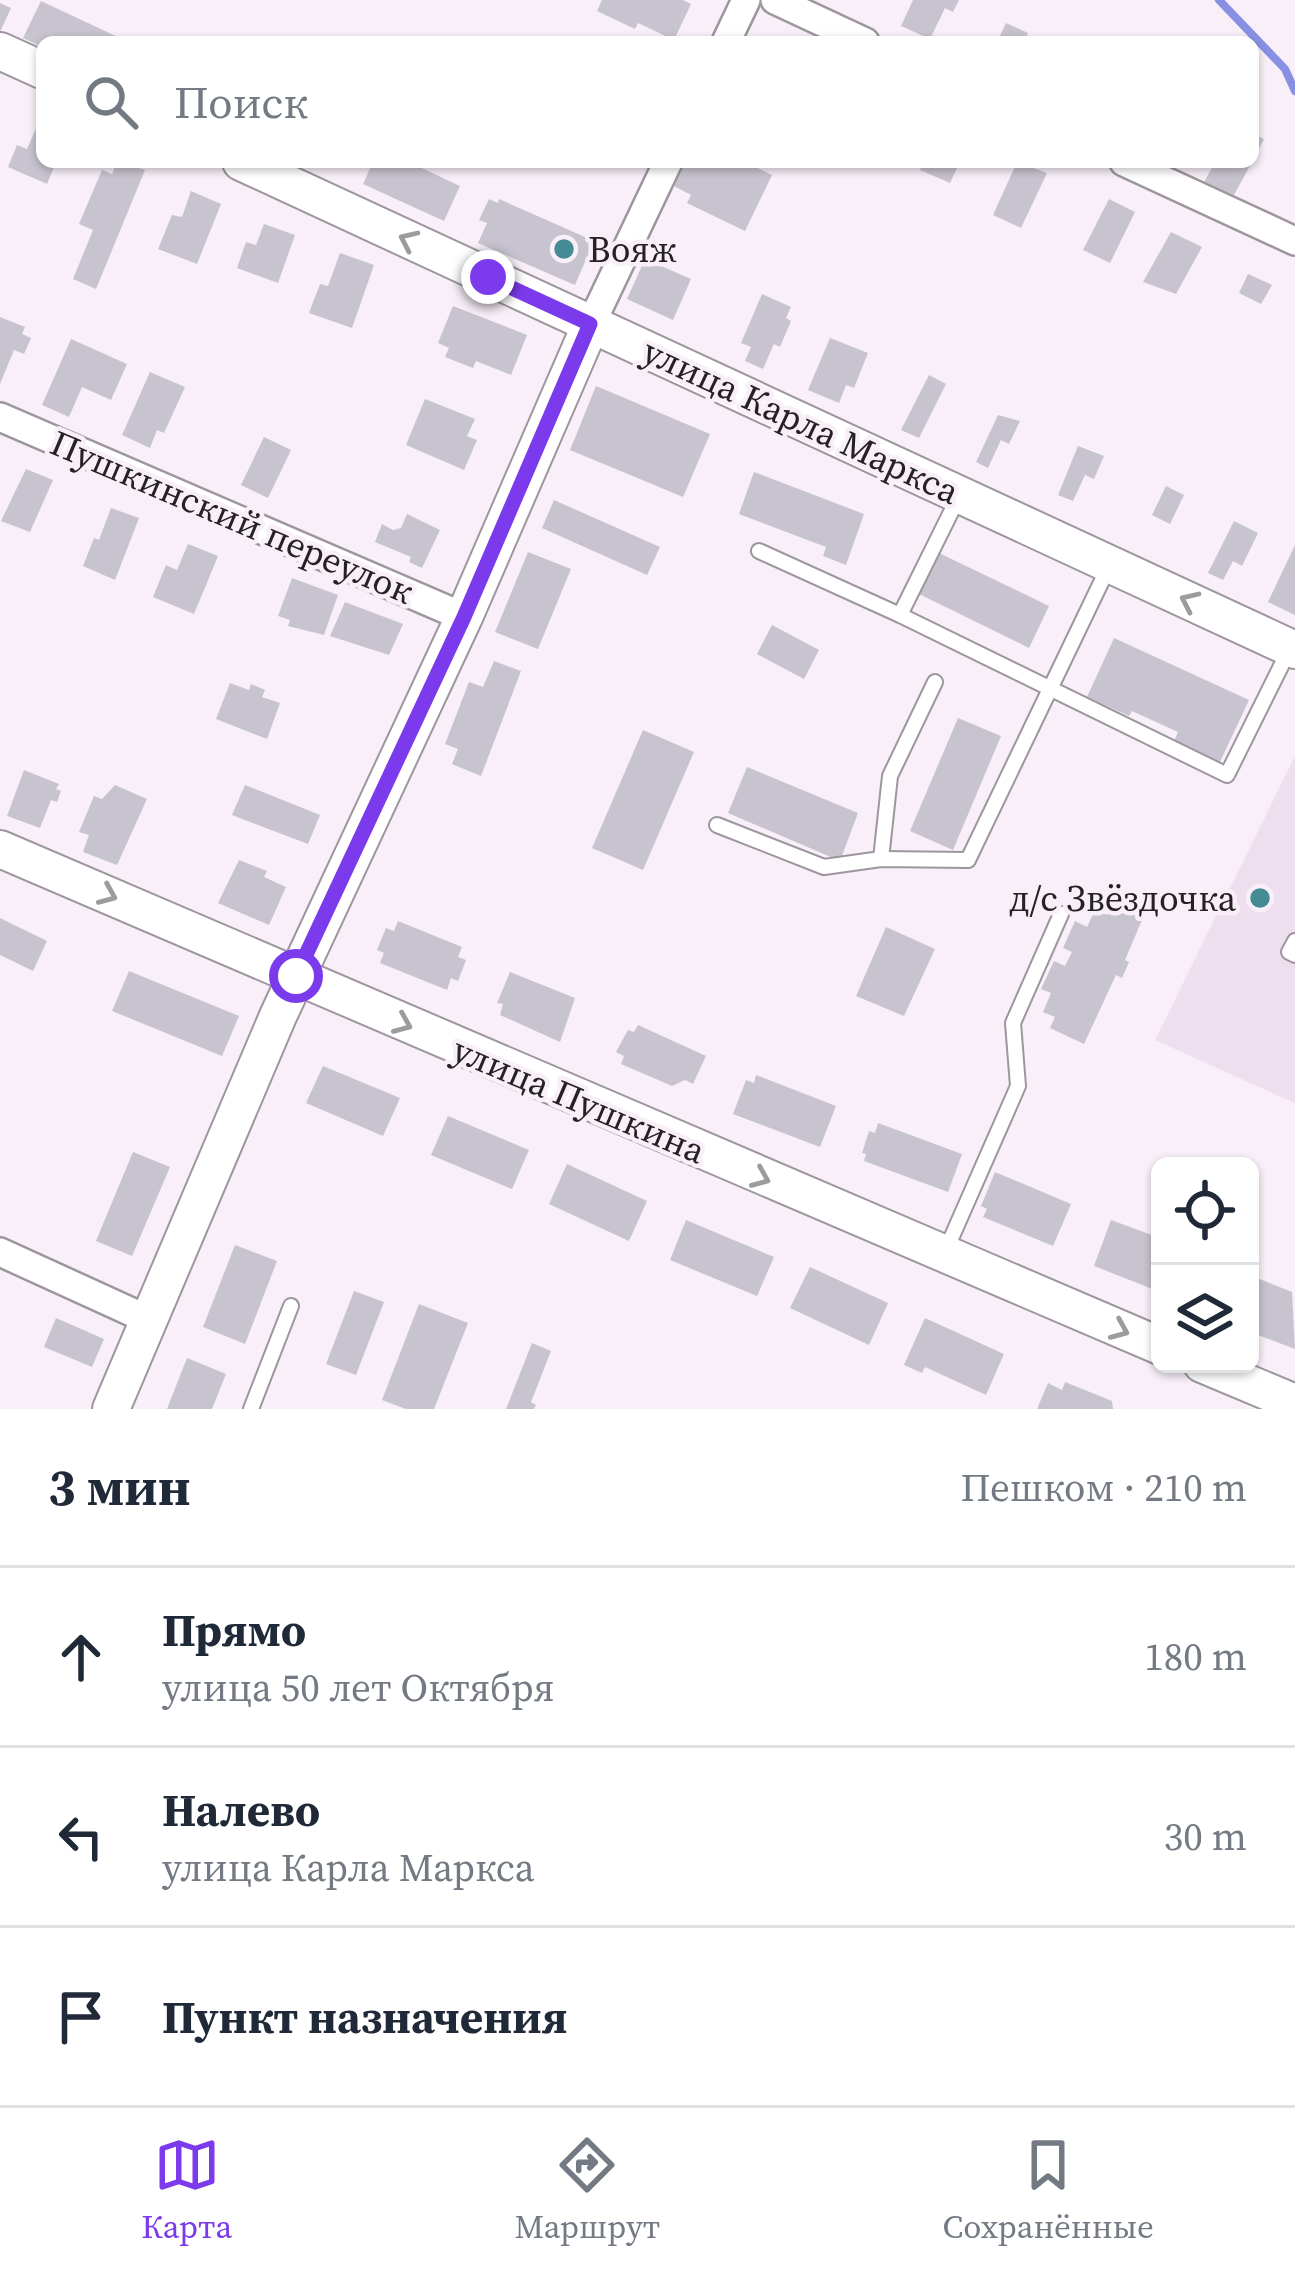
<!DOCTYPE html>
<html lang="ru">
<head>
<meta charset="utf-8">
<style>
  :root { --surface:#fff; --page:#f2f2f3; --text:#1f2937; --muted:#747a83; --line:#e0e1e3; --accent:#7c3aed }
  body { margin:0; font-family:"Source Serif 4",serif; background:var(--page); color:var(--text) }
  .controls { position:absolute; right:36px; bottom:36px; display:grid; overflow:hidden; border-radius:18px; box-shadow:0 3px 9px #0004 }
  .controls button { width:108px; height:108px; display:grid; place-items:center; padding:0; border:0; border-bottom:3px solid var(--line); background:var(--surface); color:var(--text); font:60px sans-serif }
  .stop { position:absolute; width:36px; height:36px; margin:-27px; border:9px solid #7c3aed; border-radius:50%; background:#fff }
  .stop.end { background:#7c3aed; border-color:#fff; box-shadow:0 3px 12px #0008 }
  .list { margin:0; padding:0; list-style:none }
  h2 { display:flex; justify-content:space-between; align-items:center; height:156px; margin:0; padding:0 48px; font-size:51px }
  h2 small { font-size:39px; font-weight:400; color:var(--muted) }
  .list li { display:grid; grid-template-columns:78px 1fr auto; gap:36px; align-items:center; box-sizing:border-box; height:180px; padding:0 48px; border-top:3px solid var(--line) }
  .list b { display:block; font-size:45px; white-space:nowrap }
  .list p { margin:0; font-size:39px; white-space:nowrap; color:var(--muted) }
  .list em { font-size:39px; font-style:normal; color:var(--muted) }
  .icon { flex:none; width:66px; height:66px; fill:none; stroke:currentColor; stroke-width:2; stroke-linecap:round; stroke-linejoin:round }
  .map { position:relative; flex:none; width:1295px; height:1409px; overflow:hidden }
  .search { position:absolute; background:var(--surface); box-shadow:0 3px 9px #0004; left:36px; right:36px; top:36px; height:132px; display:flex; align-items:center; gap:30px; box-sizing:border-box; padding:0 42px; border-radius:18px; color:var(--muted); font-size:45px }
  .sheet { height:696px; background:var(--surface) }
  nav { display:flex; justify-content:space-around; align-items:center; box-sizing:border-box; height:168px; border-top:3px solid var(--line); background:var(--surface); font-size:33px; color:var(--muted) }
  nav a { display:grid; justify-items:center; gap:6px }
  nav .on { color:var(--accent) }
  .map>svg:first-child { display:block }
  .built { fill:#eedfef }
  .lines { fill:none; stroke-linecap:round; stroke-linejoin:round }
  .stream { stroke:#8890e3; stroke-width:8 }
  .building { fill:#c8c4cf }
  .lane-casing { stroke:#9e969f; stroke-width:18 }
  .street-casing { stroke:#9e969f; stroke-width:32 }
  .secondary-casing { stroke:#9e969f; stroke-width:40 }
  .lane { stroke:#fff; stroke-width:14 }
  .street { stroke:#fff; stroke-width:27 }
  .secondary { stroke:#fff; stroke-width:36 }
  .oneway { stroke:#9d9c9d }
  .route { stroke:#7c3aed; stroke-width:15 }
  .poi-dot { fill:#458b96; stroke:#f8eff8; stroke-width:4.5 }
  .labels { text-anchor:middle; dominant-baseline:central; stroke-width:9; stroke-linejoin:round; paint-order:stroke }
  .poi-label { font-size:36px; fill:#252226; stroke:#f8eff8; text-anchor:start }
  .street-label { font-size:36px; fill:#252226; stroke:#f8eff8 }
</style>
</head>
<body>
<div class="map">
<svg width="1295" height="1409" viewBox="0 0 1295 1409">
  <rect width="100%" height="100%" fill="#f8eff8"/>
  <path class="built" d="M 1295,756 L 1295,1103 L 1155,1040 Z"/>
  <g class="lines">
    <path class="stream" d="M 1219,0 L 1285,69 L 1295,91"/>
  </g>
  <g class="building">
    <path d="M 602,0 L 683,0 L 691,4 L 674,40 L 638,23 L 635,29 L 597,11 Z"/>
    <path d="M 913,0 L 959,0 L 953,12 L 945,8 L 930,39 L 901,26 Z"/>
    <path d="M 41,1 L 120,38 L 118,42 L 42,42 L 42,47 L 23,38 Z"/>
    <path d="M 0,3 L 11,8 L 0,32 Z"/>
    <path d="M 1006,23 L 1028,33 L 1024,42 L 997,42 Z"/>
    <path d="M 39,122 L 42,123 L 42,162 L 56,162 L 47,184 L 8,167 L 17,145 L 27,149 Z"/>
    <path d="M 1253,134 L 1264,139 L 1253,160 Z"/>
    <path d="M 117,162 L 145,170 L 96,289 L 73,279 L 93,230 L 79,224 L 102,170 L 112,174 Z"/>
    <path d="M 373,162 L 409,162 L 460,186 L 444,221 L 363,184 Z"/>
    <path d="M 685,162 L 745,162 L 772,175 L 745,231 L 687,203 L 691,195 L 674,186 Z"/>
    <path d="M 923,162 L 960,162 L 950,183 L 920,170 Z"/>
    <path d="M 1017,162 L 1047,173 L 1021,228 L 993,215 Z"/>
    <path d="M 1215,162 L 1252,162 L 1234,195 L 1204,182 Z"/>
    <path d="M 191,191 L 221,204 L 197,264 L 158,249 L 172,215 L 182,217 Z"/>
    <path d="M 489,199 L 498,203 L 499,199 L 594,241 L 575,285 L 478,243 L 487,223 L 479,220 Z"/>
    <path d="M 1109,199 L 1135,212 L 1110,263 L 1083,250 Z"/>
    <path d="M 264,224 L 295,235 L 278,283 L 237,268 L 246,242 L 256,245 Z"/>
    <path d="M 1171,232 L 1202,247 L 1176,294 L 1143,282 Z"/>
    <path d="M 340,253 L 374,265 L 352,328 L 309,313 L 320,284 L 328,286 Z"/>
    <path d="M 645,259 L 691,279 L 673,320 L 627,299 Z"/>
    <path d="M 1248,274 L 1272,285 L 1261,304 L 1239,293 Z"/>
    <path d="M 762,294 L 791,307 L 786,318 L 791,321 L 780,347 L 774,344 L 763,369 L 745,361 L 751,347 L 741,343 Z"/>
    <path d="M 453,306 L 527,335 L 511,375 L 476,361 L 473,368 L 445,357 L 449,348 L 438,343 Z"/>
    <path d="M 0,317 L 25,327 L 22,334 L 31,338 L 24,354 L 14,350 L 0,384 Z"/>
    <path d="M 830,338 L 868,353 L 854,388 L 846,385 L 839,403 L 808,390 Z"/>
    <path d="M 71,339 L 127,364 L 111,400 L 82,387 L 69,417 L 42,405 Z"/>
    <path d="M 150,372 L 185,387 L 164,433 L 157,430 L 150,448 L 122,435 Z"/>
    <path d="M 929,375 L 946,384 L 919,438 L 901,430 Z"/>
    <path d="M 596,386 L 710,434 L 683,497 L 570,450 Z"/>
    <path d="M 425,399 L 475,419 L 467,436 L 477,440 L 464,470 L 406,445 Z"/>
    <path d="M 998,415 L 1020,421 L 1009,444 L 1001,440 L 988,468 L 976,462 Z"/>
    <path d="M 264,437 L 291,450 L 268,498 L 241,485 Z"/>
    <path d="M 1078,446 L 1104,456 L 1094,479 L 1085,475 L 1073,501 L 1058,495 Z"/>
    <path d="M 26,469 L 53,480 L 30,532 L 1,521 Z"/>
    <path d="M 754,472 L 864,514 L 846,565 L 823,556 L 826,547 L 739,514 Z"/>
    <path d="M 1166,486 L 1184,495 L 1170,524 L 1152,515 Z"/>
    <path d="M 554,500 L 660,547 L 647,575 L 542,528 Z"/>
    <path d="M 111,508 L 139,518 L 115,580 L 83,566 L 94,538 L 99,540 Z"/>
    <path d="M 407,514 L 440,530 L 422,568 L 409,562 L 411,557 L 375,542 L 382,524 L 393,530 L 401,528 Z"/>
    <path d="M 1234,521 L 1258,533 L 1242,566 L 1233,561 L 1223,580 L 1208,573 Z"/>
    <path d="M 188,544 L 218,556 L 194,614 L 153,597 L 166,565 L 177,570 Z"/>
    <path d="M 1295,545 L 1295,615 L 1268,602 Z"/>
    <path d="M 528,552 L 571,569 L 538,649 L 495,632 Z"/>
    <path d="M 939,553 L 1049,606 L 1029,648 L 919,594 Z"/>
    <path d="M 292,578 L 338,595 L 324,635 L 288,626 L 290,620 L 278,616 Z"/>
    <path d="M 345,602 L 403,624 L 389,655 L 330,636 Z"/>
    <path d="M 772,625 L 819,650 L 804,679 L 757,654 Z"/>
    <path d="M 1114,638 L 1249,700 L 1220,762 L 1174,741 L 1178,732 L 1132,711 L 1129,716 L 1087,697 Z"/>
    <path d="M 494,661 L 521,671 L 481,776 L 452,764 L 458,749 L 445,744 L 469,682 L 483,687 Z"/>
    <path d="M 230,683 L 249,690 L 251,684 L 265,690 L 262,697 L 280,703 L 267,739 L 216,719 Z"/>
    <path d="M 958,718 L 1001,736 L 953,850 L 910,831 Z"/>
    <path d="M 643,730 L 694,752 L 643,870 L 592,848 Z"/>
    <path d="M 747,767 L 858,813 L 840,861 L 728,813 Z"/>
    <path d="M 24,770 L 59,784 L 56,789 L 61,791 L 57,802 L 51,800 L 40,828 L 7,816 Z"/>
    <path d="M 115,785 L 147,799 L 117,865 L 83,852 L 89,835 L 79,832 L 94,796 L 102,799 Z"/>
    <path d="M 245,785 L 320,815 L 308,844 L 232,815 Z"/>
    <path d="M 239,860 L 267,871 L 264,877 L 286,887 L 269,925 L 218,903 Z"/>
    <path d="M 1114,899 L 1145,913 L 1125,960 L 1129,962 L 1122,978 L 1116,975 L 1084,1044 L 1050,1028 L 1055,1017 L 1043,1012 L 1051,993 L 1041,989 L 1054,961 L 1065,966 L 1072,952 L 1063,948 L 1075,921 L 1087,927 L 1095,910 L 1107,915 Z"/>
    <path d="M 0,918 L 47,941 L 33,971 L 0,955 Z"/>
    <path d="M 398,921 L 462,947 L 458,957 L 466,960 L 458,981 L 451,978 L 447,990 L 380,963 L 384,953 L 377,950 L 386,928 L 394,931 Z"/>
    <path d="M 886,927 L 935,949 L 904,1016 L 856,996 Z"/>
    <path d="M 129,971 L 239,1016 L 222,1056 L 112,1011 Z"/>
    <path d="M 510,972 L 575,998 L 560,1042 L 500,1015 L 503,1004 L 497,1003 Z"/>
    <path d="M 638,1025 L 706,1056 L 693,1084 L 685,1080 L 672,1086 L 621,1064 L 624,1056 L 616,1052 L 628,1030 L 634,1032 Z"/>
    <path d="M 323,1066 L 400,1098 L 383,1136 L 306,1103 Z"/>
    <path d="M 756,1075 L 836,1106 L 820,1147 L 733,1114 L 746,1080 L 754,1083 Z"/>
    <path d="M 448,1116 L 529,1150 L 512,1189 L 431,1155 Z"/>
    <path d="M 878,1123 L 962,1154 L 948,1192 L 864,1161 L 866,1154 L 862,1153 L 869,1131 L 875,1133 Z"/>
    <path d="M 133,1152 L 170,1167 L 132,1256 L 96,1241 Z"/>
    <path d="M 567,1164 L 647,1201 L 629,1241 L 549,1204 Z"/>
    <path d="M 995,1172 L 1071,1204 L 1053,1246 L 983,1217 L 987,1209 L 981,1206 Z"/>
    <path d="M 686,1220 L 774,1257 L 757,1296 L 670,1260 Z"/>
    <path d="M 1111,1220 L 1160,1238 L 1160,1292 L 1094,1266 Z"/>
    <path d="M 235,1245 L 277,1261 L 245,1344 L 203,1327 Z"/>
    <path d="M 810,1267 L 888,1303 L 869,1345 L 790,1308 Z"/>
    <path d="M 1252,1276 L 1292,1292 L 1295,1349 L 1250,1332 Z"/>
    <path d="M 354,1291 L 384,1302 L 356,1375 L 326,1364 Z"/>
    <path d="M 419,1304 L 468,1323 L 434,1409 L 406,1409 L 382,1400 Z"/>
    <path d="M 56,1318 L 104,1339 L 92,1367 L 44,1347 Z"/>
    <path d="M 925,1318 L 1004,1354 L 986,1395 L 925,1367 L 922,1373 L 904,1365 Z"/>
    <path d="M 532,1343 L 551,1351 L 531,1402 L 536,1405 L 534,1409 L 506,1409 Z"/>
    <path d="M 187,1358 L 226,1374 L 212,1409 L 167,1409 Z"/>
    <path d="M 1065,1382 L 1112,1401 L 1113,1409 L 1037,1409 L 1048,1383 L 1062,1390 Z"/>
  </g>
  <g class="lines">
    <defs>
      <g id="lane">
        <path d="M 759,551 L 900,615 L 1227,775 L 1290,648"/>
        <path d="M 900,615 L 959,496"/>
        <path d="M 717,825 L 824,867 L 881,859 L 968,860 L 1108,568"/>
        <path d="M 881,859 L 890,776 L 935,682"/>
        <path d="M 1295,941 L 1289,952 L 1295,955"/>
        <path d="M 946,1250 L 1018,1086 L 1013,1023 L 1061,914"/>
        <path d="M 251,1409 L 291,1306"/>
      </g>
      <g id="street">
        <path d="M 775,0 L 865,42"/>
        <path d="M 726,42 L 746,0"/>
        <path d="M 1124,162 L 1295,241"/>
        <path d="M 591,324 L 668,162"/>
        <path d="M 0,417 L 464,617"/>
        <path d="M 0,1252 L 149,1320"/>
      </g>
      <g id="secondary">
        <path d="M 0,51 L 42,70"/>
        <path d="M 241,162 L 1295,650"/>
        <path d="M 0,849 L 1160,1346"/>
        <path d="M 1202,1364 L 1295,1403"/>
        <path d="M 111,1409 L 278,1016 L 464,617 L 591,324"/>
      </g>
    </defs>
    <use href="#lane" class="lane-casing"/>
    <use href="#street" class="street-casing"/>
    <use href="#secondary" class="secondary-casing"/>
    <use href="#lane" class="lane"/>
    <use href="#street" class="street"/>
    <use href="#secondary" class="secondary"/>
  </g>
  <defs><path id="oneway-chevron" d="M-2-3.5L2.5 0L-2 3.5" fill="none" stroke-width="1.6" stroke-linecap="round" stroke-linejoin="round" transform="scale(3)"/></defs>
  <g class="oneway">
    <use href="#oneway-chevron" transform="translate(408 240) rotate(-155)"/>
    <use href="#oneway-chevron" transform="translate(1189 601) rotate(-155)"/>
    <use href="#oneway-chevron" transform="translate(108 895) rotate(23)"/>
    <use href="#oneway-chevron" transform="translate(403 1024) rotate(23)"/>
    <use href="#oneway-chevron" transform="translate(761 1178) rotate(23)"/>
    <use href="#oneway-chevron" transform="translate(1120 1330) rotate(23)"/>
  </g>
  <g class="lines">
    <path class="route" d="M 296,976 L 464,617 L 590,324 L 488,277"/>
  </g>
  <g class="poi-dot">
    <circle cx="564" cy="249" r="12"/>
    <circle cx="1260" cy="898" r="12"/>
  </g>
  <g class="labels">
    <g class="poi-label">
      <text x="588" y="249">Вояж</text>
      <text x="1236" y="898" text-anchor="end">д/с Звёздочка</text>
    </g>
    <g class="street-label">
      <text transform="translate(801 421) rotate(25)">улица Карла Маркса</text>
      <text transform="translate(232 517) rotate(23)">Пушкинский переулок</text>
      <text transform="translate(579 1100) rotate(23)">улица Пушкина</text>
    </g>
  </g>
</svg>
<div class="controls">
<button><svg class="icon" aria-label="locate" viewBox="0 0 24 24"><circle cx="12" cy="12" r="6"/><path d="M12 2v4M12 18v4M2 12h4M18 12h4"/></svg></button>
<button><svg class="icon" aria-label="layers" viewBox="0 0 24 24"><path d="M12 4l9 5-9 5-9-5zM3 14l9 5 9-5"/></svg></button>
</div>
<div class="stop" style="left:296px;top:976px"></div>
<div class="stop end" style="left:488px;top:277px"></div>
<div class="search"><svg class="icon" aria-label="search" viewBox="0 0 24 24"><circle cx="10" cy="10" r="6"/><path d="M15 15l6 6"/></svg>Поиск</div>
</div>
<section class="sheet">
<h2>3 мин<small>Пешком · 210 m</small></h2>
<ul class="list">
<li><svg class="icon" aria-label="ahead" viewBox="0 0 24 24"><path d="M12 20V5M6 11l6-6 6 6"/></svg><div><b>Прямо</b><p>улица 50 лет Октября</p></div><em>180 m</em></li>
<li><svg class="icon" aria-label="left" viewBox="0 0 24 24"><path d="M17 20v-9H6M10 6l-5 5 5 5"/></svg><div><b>Налево</b><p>улица Карла Маркса</p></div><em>30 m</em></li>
<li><svg class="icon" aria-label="arrive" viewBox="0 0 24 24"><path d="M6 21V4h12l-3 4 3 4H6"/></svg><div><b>Пункт назначения</b></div></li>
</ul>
</section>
<nav>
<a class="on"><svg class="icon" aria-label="map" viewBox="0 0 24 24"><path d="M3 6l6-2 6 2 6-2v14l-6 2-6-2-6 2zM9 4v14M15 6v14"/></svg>Карта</a>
<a><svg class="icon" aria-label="directions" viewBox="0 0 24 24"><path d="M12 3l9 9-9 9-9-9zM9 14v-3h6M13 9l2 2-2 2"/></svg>Маршрут</a>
<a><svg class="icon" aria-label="saved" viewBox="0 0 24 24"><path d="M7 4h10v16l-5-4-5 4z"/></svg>Сохранённые</a>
</nav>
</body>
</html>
